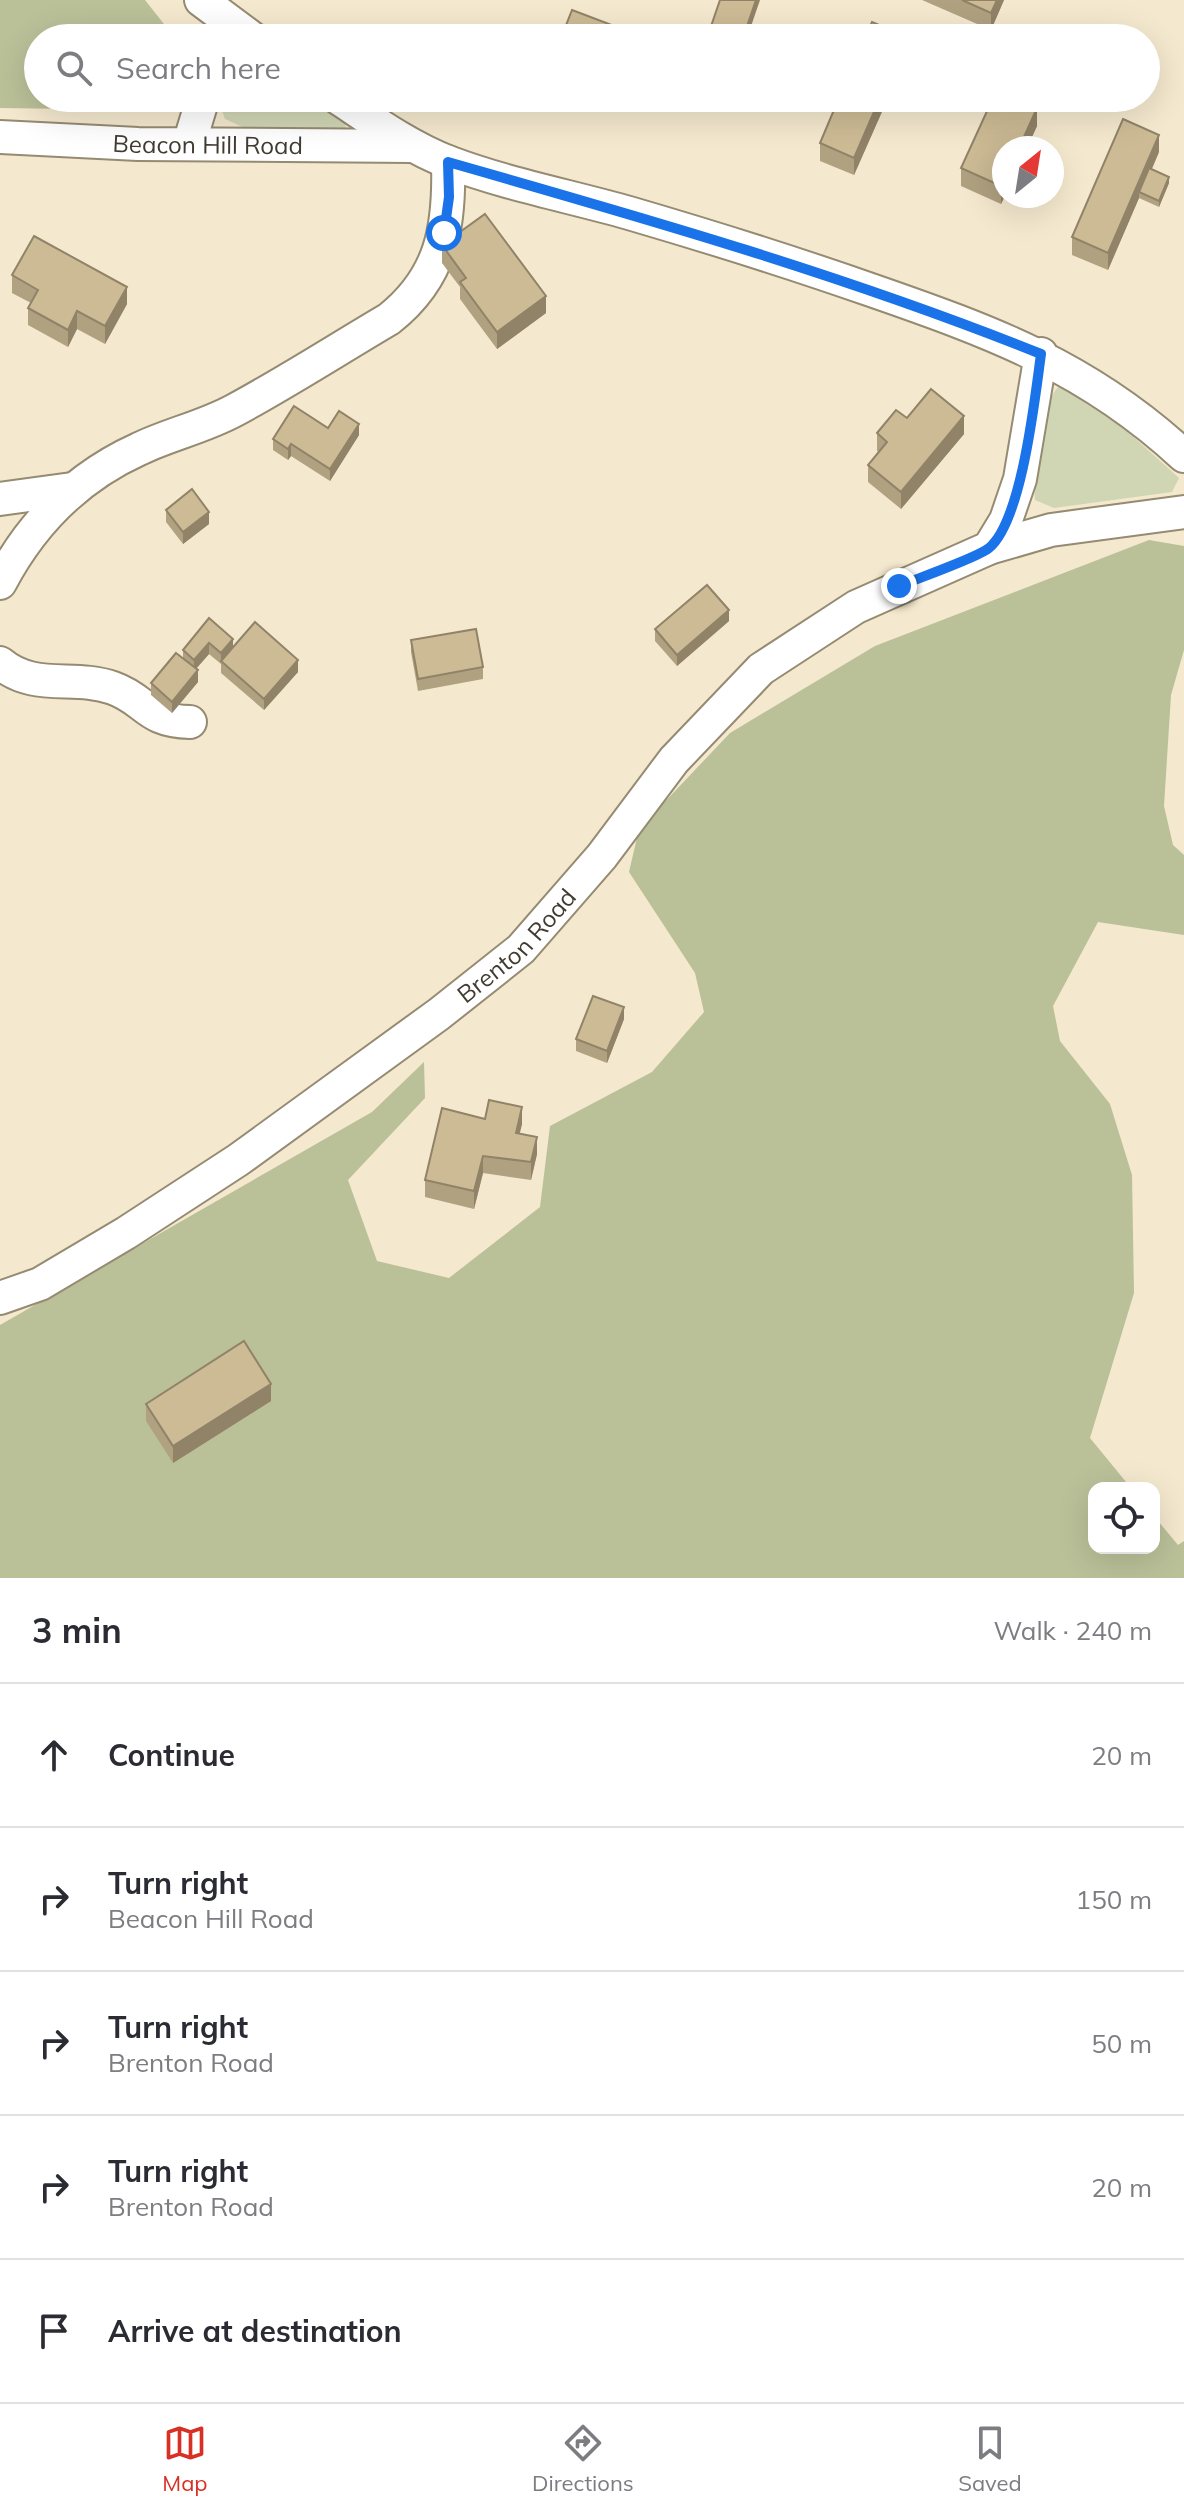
<!DOCTYPE html>
<html lang="en">
<head>
<meta charset="utf-8">
<style>
  :root { --surface:#fff; --page:#f7f7f7; --text:#2b2b33; --muted:#7c7c81; --line:#e1e1e2; --accent:#d93025 }
  body { margin:0; font-family:Mulish,sans-serif; background:var(--page); color:var(--text) }
  .controls { position:absolute; right:24px; bottom:24px; display:grid; overflow:hidden; border-radius:16px; box-shadow:0 8px 32px #0002 }
  .controls button { width:72px; height:72px; display:grid; place-items:center; padding:0; border:0; border-bottom:2px solid var(--line); background:var(--surface); color:var(--text); font:40px sans-serif }
  .compass { position:absolute; left:992px; top:136px; width:72px; height:72px; border-radius:50%; background:var(--surface); box-shadow:0 8px 32px #0002; rotate:30deg }
  .stop { position:absolute; width:24px; height:24px; margin:-18px; border:6px solid #1a73e8; border-radius:50%; background:#fff }
  .stop.end { background:#1a73e8; border-color:#fff; box-shadow:0 2px 8px #0008 }
  .list { margin:0; padding:0; list-style:none }
  h2 { display:flex; justify-content:space-between; align-items:center; height:104px; margin:0; padding:0 32px; font-size:34px }
  h2 small { font-size:26px; font-weight:400; color:var(--muted) }
  .list li { display:grid; grid-template-columns:52px 1fr auto; gap:24px; align-items:center; box-sizing:border-box; height:144px; padding:0 32px; border-top:2px solid var(--line) }
  .list b { display:block; font-size:30px; white-space:nowrap }
  .list p { margin:0; font-size:26px; white-space:nowrap; color:var(--muted) }
  .list em { font-size:26px; font-style:normal; color:var(--muted) }
  .icon { flex:none; width:44px; height:44px; fill:none; stroke:currentColor; stroke-width:2; stroke-linecap:round; stroke-linejoin:round }
  .map { position:relative; flex:none; width:1184px; height:1578px; overflow:hidden }
  .search { position:absolute; background:var(--surface); box-shadow:0 8px 32px #0002; left:24px; right:24px; top:24px; height:88px; display:flex; align-items:center; gap:20px; box-sizing:border-box; padding:0 28px; border-radius:44px; color:var(--muted); font-size:30px }
  .sheet { height:824px; background:var(--surface) }
  nav { display:flex; justify-content:space-around; align-items:center; box-sizing:border-box; height:112px; border-top:2px solid var(--line); background:var(--surface); font-size:22px; color:var(--muted) }
  nav a { display:grid; justify-items:center; gap:4px }
  nav .on { color:var(--accent) }
  .map>svg:first-child { display:block }
  .green { fill:#d0d5b4 }
  .forest { fill:#bac098 }
  .lines { fill:none; stroke-linecap:round; stroke-linejoin:round }
  .minor-casing { stroke:#958a72; stroke-width:36 }
  .minor { stroke:#fff; stroke-width:32 }
  .wall { fill:#b0a180 }
  .shaded-wall { fill:#908368 }
  .building { fill:#cdbb95; stroke:#908368; stroke-width:2 }
  .route { stroke:#1a73e8; stroke-width:10 }
  .labels { text-anchor:middle; dominant-baseline:central; stroke-width:6; stroke-linejoin:round; paint-order:stroke }
  .street-label { font-size:24px; fill:#413c31; stroke:#f4e8ce }
</style>
</head>
<body>
<div class="map">
<svg width="1184" height="1578" viewBox="0 0 1184 1578">
  <rect width="100%" height="100%" fill="#f4e8ce"/>
  <g class="green">
    <path d="M 223,98 L 313,98 L 343,118 L 346,128 L 249,130 L 225,119 L 221,108 Z"/>
    <path d="M 1059,386 L 1118,423 L 1179,478 L 1172,492 L 1054,508 L 1035,500 C 1032,470 1038,408 1059,386 Z"/>
  </g>
  <g class="forest">
    <path d="M 0,0 L 145,0 L 175,38 L 38,38 L 38,98 L 163,98 L 141,110 L 0,108 Z"/>
    <path d="M 1149,540 L 1184,546 L 1184,650 L 1171,695 L 1164,806 L 1173,845 L 1184,855 L 1184,935 L 1098,922 L 1053,1006 L 1060,1041 L 1110,1104 L 1132,1175 L 1134,1293 L 1090,1438 L 1131,1488 L 1094,1488 L 1094,1548 L 1154,1548 L 1154,1516 L 1178,1545 L 1184,1541 L 1184,1578 L 0,1578 L 0,1325 L 372,1112 L 424,1062 L 425,1098 L 348,1180 L 377,1261 L 449,1278 L 540,1207 L 550,1126 L 652,1072 L 704,1012 L 695,973 L 629,872 L 639,829 L 730,733 L 875,646 Z"/>
  </g>
  <g class="lines">
    <defs>
      <g id="minor">
        <path d="M 201,0 L 252,38"/>
        <path d="M 338,98 C 373,121 409,147 448,162 C 506,184 569,196 629,213 C 711,237 791,262 871,290 C 992,332 1088,367 1184,456"/>
        <path id="s1" d="M 0,137 L 138,144 L 413,146"/>
        <path d="M 189,144 L 203,98"/>
        <path d="M 0,499 L 72,489"/>
        <path d="M 989,548 L 1051,530 L 1184,512"/>
        <path d="M 0,583 C 31,524 77,477 139,449 C 170,434 204,427 235,410 C 287,382 338,349 389,319 C 442,277 450,227 448,162"/>
        <path d="M 0,663 C 34,692 74,674 113,688 C 147,700 145,721 190,722"/>
        <path id="s2" d="M 0,1298 L 40,1284 L 126,1233 L 238,1160 L 439,1014 L 521,949 L 602,856 L 674,760 L 761,669 L 856,607 L 989,548 L 1006,520 L 1020,479 L 1041,354"/>
      </g>
    </defs>
    <use href="#minor" class="minor-casing"/>
    <use href="#minor" class="minor"/>
  </g>
  <g class="wall">
    <path d="M 922,0 L 1004,0 L 991,30 Z"/>
    <path d="M 563,33 L 625,38 L 563,38 Z"/>
    <path d="M 888,98 L 854,175 L 820,161 L 820,143 Z"/>
    <path d="M 1037,126 L 1001,204 L 961,186 L 961,168 Z"/>
    <path d="M 1159,152 L 1152,169 L 1169,183 L 1159,207 L 1139,198 L 1108,270 L 1072,255 L 1072,237 Z"/>
    <path d="M 442,245 L 546,313 L 497,349 L 460,299 L 460,287 L 442,263 Z"/>
    <path d="M 12,275 L 127,304 L 105,344 L 77,329 L 68,347 L 28,325 L 28,308 L 31,303 L 12,293 Z"/>
    <path d="M 907,418 L 964,434 L 901,509 L 868,482 L 868,465 L 879,452 L 877,451 L 877,433 Z"/>
    <path d="M 328,428 L 359,435 L 330,481 L 291,456 L 288,460 L 273,450 L 273,439 Z"/>
    <path d="M 166,510 L 209,524 L 183,544 L 166,522 Z"/>
    <path d="M 209,618 L 233,648 L 298,672 L 264,710 L 221,673 L 221,664 L 209,654 L 196,669 L 198,682 L 172,713 L 151,695 L 151,683 L 183,658 L 183,650 Z"/>
    <path d="M 729,621 L 677,666 L 655,641 L 655,629 Z"/>
    <path d="M 411,640 L 483,667 L 483,679 L 418,691 L 411,652 Z"/>
    <path d="M 624,1019 L 607,1063 L 576,1051 L 576,1039 Z"/>
    <path d="M 485,1119 L 522,1124 L 519,1133 L 537,1154 L 531,1180 L 483,1173 L 474,1209 L 425,1197 L 425,1180 Z"/>
    <path d="M 271,1401 L 173,1463 L 146,1421 L 146,1404 Z"/>
  </g>
  <g class="shaded-wall">
    <path d="M 756,0 L 760,0 L 747,38 L 743,38 Z"/>
    <path d="M 997,0 L 1004,0 L 991,30 L 991,13 Z"/>
    <path d="M 880,98 L 888,98 L 854,175 L 854,158 Z"/>
    <path d="M 1037,108 L 1037,126 L 1027,148 L 1019,148 Z"/>
    <path d="M 1159,135 L 1159,152 L 1141,193 L 1139,192 L 1139,198 L 1108,270 L 1108,253 Z"/>
    <path d="M 1169,177 L 1169,183 L 1159,207 L 1159,201 Z"/>
    <path d="M 1004,180 L 1005,196 L 1001,204 L 1001,186 Z"/>
    <path d="M 127,287 L 127,304 L 105,344 L 105,326 Z"/>
    <path d="M 546,296 L 546,313 L 497,349 L 497,332 Z"/>
    <path d="M 77,311 L 77,329 L 68,347 L 68,330 Z"/>
    <path d="M 964,416 L 964,434 L 901,509 L 901,492 Z"/>
    <path d="M 359,424 L 359,435 L 330,481 L 330,469 Z"/>
    <path d="M 291,444 L 291,456 L 288,460 L 288,449 Z"/>
    <path d="M 209,512 L 209,524 L 183,544 L 183,532 Z"/>
    <path d="M 729,610 L 729,621 L 677,666 L 677,655 Z"/>
    <path d="M 233,639 L 233,650 L 221,661 L 221,664 L 221,653 Z"/>
    <path d="M 209,643 L 209,654 L 194,671 L 194,660 Z"/>
    <path d="M 298,660 L 298,672 L 264,710 L 264,699 Z"/>
    <path d="M 198,670 L 198,682 L 172,713 L 172,702 Z"/>
    <path d="M 624,1007 L 624,1019 L 607,1063 L 607,1051 Z"/>
    <path d="M 522,1107 L 522,1124 L 516,1150 L 516,1133 Z"/>
    <path d="M 537,1137 L 537,1154 L 531,1180 L 531,1162 Z"/>
    <path d="M 483,1156 L 483,1173 L 474,1209 L 474,1191 Z"/>
    <path d="M 271,1384 L 271,1401 L 173,1463 L 173,1446 Z"/>
  </g>
  <g class="building">
    <path d="M 720,0 L 756,0 L 743,38 L 707,38 Z"/>
    <path d="M 962,0 L 997,0 L 991,13 Z"/>
    <path d="M 572,10 L 625,30 L 622,38 L 576,38 L 563,33 Z"/>
    <path d="M 872,22 L 909,38 L 865,38 Z"/>
    <path d="M 839,98 L 880,98 L 854,158 L 820,143 Z"/>
    <path d="M 993,98 L 1014,98 L 1037,108 L 1019,148 L 1004,148 L 1004,180 L 1001,186 L 961,168 Z"/>
    <path d="M 1123,119 L 1159,135 L 1108,253 L 1072,237 Z"/>
    <path d="M 1149,168 L 1169,177 L 1159,201 L 1139,192 Z"/>
    <path d="M 485,214 L 546,296 L 497,332 L 460,282 L 466,278 L 442,245 Z"/>
    <path d="M 34,236 L 127,287 L 105,326 L 77,311 L 68,330 L 28,308 L 38,290 L 12,275 Z"/>
    <path d="M 931,389 L 964,416 L 901,492 L 868,465 L 887,442 L 877,433 L 896,410 L 907,418 Z"/>
    <path d="M 294,406 L 328,428 L 339,411 L 359,424 L 330,469 L 291,444 L 288,449 L 273,439 Z"/>
    <path d="M 192,489 L 209,512 L 183,532 L 166,510 Z"/>
    <path d="M 707,585 L 729,610 L 677,655 L 655,629 Z"/>
    <path d="M 209,618 L 233,639 L 221,653 L 209,643 L 194,660 L 183,650 Z"/>
    <path d="M 255,622 L 298,660 L 264,699 L 221,661 Z"/>
    <path d="M 476,629 L 483,667 L 418,679 L 411,640 Z"/>
    <path d="M 176,653 L 198,670 L 172,702 L 151,683 Z"/>
    <path d="M 593,996 L 624,1007 L 607,1051 L 576,1039 Z"/>
    <path d="M 489,1100 L 522,1107 L 516,1133 L 537,1137 L 531,1162 L 483,1156 L 474,1191 L 425,1180 L 442,1108 L 485,1119 Z"/>
    <path d="M 244,1341 L 271,1384 L 173,1446 L 146,1404 Z"/>
  </g>
  <g class="lines">
    <path class="route" d="M 444,233 L 449,197 L 448,162 C 648,219 847,276 1041,354 C 1035,397 1022,521 989,548 C 979,557 916,579 899,586"/>
  </g>
  <g class="labels">
    <g class="street-label">
      <text stroke="none"><textPath href="#s1" startOffset="208">Beacon Hill Road</textPath></text>
      <text stroke="none"><textPath href="#s2" startOffset="628">Brenton Road</textPath></text>
    </g>
  </g>
</svg>
<div class="controls">
<button><svg class="icon" aria-label="locate" viewBox="0 0 24 24"><circle cx="12" cy="12" r="6"/><path d="M12 2v4M12 18v4M2 12h4M18 12h4"/></svg></button>
</div>
<svg class="compass" viewBox="-18 -18 36 36"><path d="M0-13l5 13h-10z" fill="#e53935"/><path d="M0 13l5-13h-10z" fill="#7c7c81"/></svg>
<div class="stop" style="left:444px;top:233px"></div>
<div class="stop end" style="left:899px;top:586px"></div>
<div class="search"><svg class="icon" aria-label="search" viewBox="0 0 24 24"><circle cx="10" cy="10" r="6"/><path d="M15 15l6 6"/></svg>Search here</div>
</div>
<section class="sheet">
<h2>3 min<small>Walk · 240 m</small></h2>
<ul class="list">
<li><svg class="icon" aria-label="ahead" viewBox="0 0 24 24"><path d="M12 20V5M6 11l6-6 6 6"/></svg><div><b>Continue</b></div><em>20 m</em></li>
<li><svg class="icon" aria-label="right" viewBox="0 0 24 24"><path d="M7 20v-9h11M14 6l5 5-5 5"/></svg><div><b>Turn right</b><p>Beacon Hill Road</p></div><em>150 m</em></li>
<li><svg class="icon" aria-label="right" viewBox="0 0 24 24"><path d="M7 20v-9h11M14 6l5 5-5 5"/></svg><div><b>Turn right</b><p>Brenton Road</p></div><em>50 m</em></li>
<li><svg class="icon" aria-label="right" viewBox="0 0 24 24"><path d="M7 20v-9h11M14 6l5 5-5 5"/></svg><div><b>Turn right</b><p>Brenton Road</p></div><em>20 m</em></li>
<li><svg class="icon" aria-label="arrive" viewBox="0 0 24 24"><path d="M6 21V4h12l-3 4 3 4H6"/></svg><div><b>Arrive at destination</b></div></li>
</ul>
</section>
<nav>
<a class="on"><svg class="icon" aria-label="map" viewBox="0 0 24 24"><path d="M3 6l6-2 6 2 6-2v14l-6 2-6-2-6 2zM9 4v14M15 6v14"/></svg>Map</a>
<a><svg class="icon" aria-label="directions" viewBox="0 0 24 24"><path d="M12 3l9 9-9 9-9-9zM9 14v-3h6M13 9l2 2-2 2"/></svg>Directions</a>
<a><svg class="icon" aria-label="saved" viewBox="0 0 24 24"><path d="M7 4h10v16l-5-4-5 4z"/></svg>Saved</a>
</nav>
</body>
</html>
